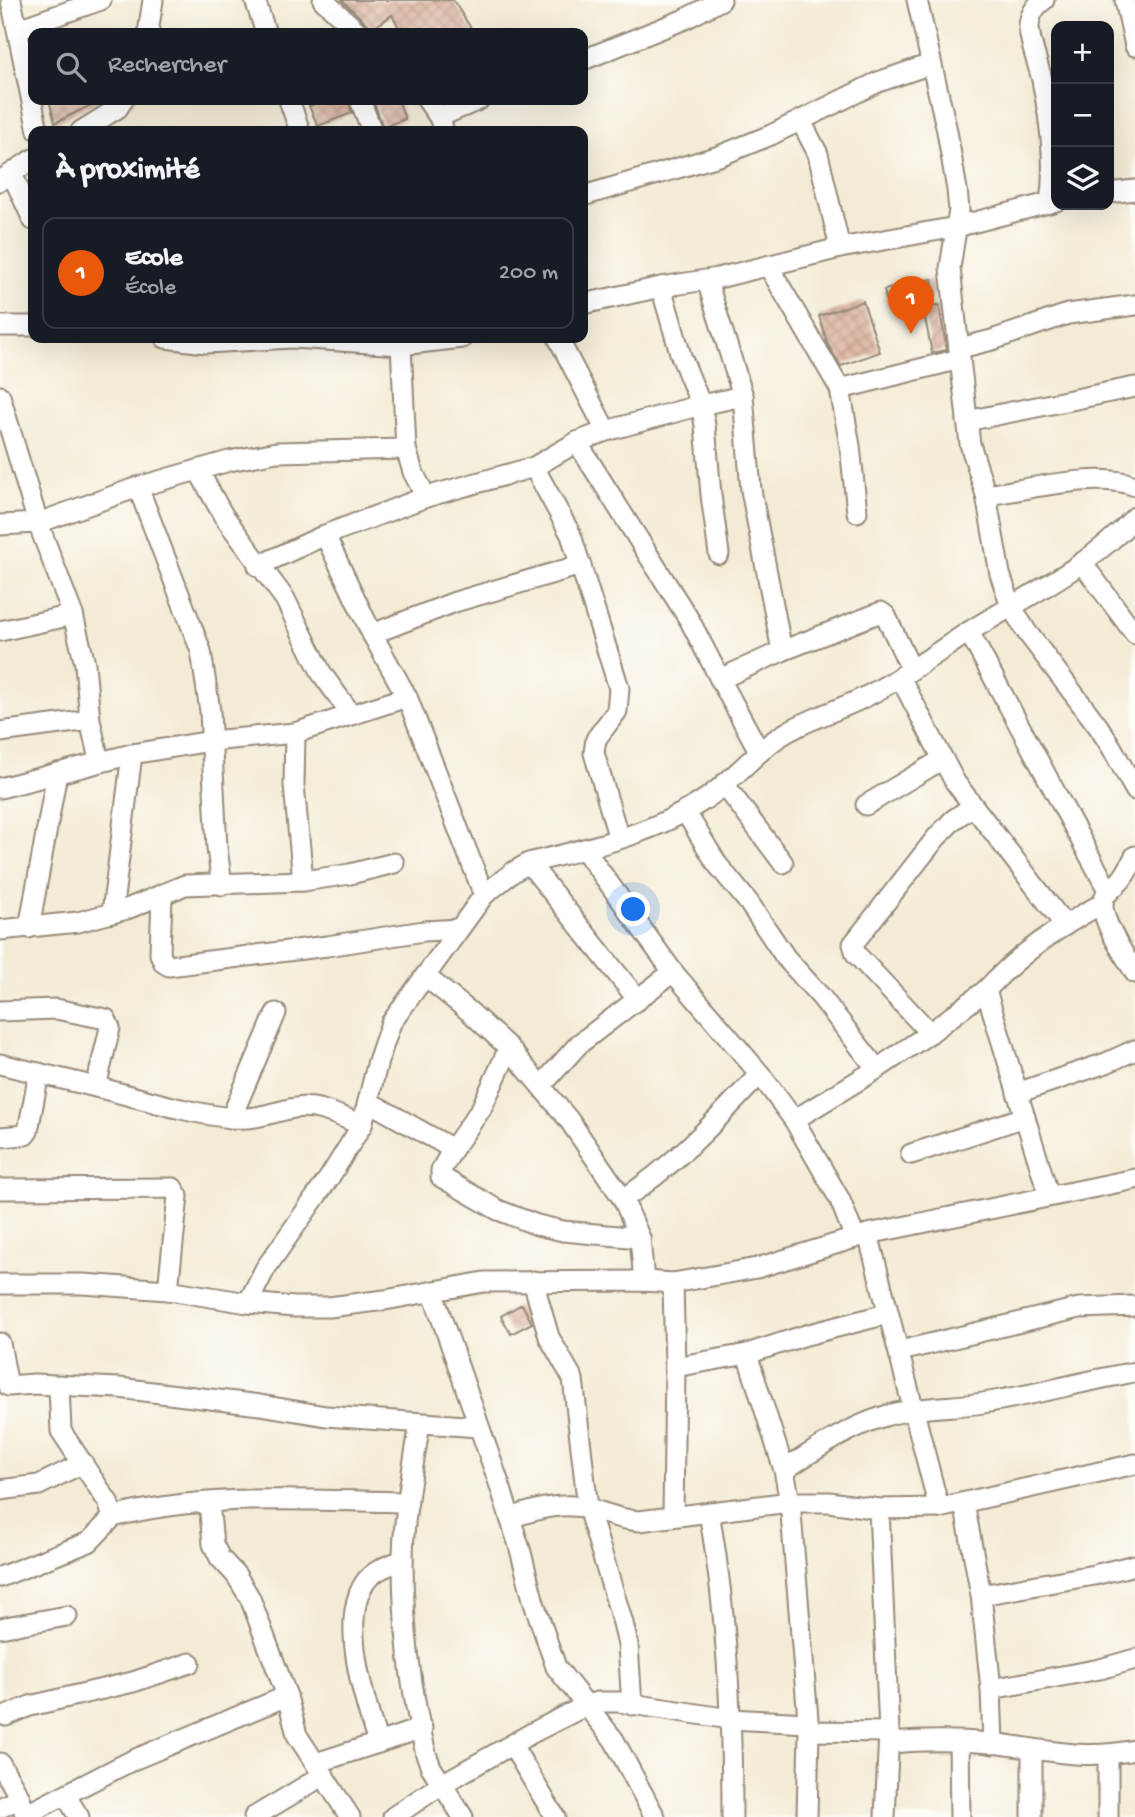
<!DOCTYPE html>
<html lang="fr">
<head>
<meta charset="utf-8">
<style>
  :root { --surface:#171b24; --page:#20242c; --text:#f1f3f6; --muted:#9ea1a6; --line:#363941; --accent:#ea580c }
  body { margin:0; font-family:"Gochi Hand",sans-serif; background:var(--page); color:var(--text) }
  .controls { position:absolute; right:21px; top:21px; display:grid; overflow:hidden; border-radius:14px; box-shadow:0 7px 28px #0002 }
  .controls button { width:63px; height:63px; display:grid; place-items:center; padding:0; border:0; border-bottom:2px solid var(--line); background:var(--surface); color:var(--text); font:35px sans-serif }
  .you { position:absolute; left:634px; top:910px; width:24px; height:24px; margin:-18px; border:5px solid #fff; border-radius:50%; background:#1a73e8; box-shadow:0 0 0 10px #1a73e833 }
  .badge { display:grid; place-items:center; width:46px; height:46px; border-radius:50%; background:var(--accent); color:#fff; font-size:23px; font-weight:700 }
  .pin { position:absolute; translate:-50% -58px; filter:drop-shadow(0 2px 4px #0008) }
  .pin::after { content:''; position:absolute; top:37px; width:24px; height:21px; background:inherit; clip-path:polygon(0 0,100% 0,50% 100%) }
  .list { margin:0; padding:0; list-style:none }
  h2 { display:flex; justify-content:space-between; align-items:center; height:91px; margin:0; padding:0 28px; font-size:30px }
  h2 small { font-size:23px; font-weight:400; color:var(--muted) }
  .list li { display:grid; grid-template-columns:46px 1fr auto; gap:21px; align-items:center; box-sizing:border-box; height:112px; margin:0 14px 14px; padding:0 14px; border:2px solid var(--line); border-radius:14px }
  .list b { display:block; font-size:26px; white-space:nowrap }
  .list p { margin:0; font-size:23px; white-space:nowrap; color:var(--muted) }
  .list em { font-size:23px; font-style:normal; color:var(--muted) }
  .icon { flex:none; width:38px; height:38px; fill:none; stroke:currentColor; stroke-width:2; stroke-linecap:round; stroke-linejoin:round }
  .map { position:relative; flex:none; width:1135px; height:1817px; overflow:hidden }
  .search { position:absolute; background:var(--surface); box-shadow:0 7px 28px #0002; left:28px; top:28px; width:560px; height:77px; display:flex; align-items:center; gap:18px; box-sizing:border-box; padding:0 24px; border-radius:14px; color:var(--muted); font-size:26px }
  .panel { position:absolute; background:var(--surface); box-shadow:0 7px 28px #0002; left:28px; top:126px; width:560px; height:217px; border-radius:14px }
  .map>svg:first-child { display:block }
  .building { fill:url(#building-cross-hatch) }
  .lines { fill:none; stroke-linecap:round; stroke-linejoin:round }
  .street-casing { stroke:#978a7a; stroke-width:23 }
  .street { stroke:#fff; stroke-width:19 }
</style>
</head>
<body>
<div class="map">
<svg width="1135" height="1817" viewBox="0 0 1135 1817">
  <defs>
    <pattern id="building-cross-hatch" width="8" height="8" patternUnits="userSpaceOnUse" patternTransform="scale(1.75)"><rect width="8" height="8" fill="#d8aa94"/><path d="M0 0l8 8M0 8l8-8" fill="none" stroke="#b08b78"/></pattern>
  </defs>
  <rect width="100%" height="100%" fill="#fdfcf7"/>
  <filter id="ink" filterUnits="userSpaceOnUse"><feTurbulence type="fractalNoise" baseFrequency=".0143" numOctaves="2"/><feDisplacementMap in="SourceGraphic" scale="14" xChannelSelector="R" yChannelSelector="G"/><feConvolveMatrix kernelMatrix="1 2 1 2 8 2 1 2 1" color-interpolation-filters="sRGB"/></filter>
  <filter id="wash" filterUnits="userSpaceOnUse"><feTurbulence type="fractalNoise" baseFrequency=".00686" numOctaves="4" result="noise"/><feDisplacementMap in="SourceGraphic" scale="28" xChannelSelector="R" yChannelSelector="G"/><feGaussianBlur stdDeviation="1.57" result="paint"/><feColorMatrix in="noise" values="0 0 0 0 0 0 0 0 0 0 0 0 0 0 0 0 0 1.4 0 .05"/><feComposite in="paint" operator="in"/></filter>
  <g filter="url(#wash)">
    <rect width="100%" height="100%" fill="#f3ebd5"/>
    <g id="blocks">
      <g class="building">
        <path d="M 342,0 L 453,0 L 474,33 L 402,33 L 392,15 L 371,30 L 367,24 Z"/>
        <path d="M 49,100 L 101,100 L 55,123 Z"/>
        <path d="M 322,100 L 348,100 L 352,113 L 318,126 L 309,106 Z"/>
        <path d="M 373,100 L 398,100 L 405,119 L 383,127 Z"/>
        <path d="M 932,279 L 936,295 L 888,306 L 884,290 Z"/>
        <path d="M 863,301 L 880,352 L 841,366 L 828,345 L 819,316 Z"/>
        <path d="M 939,305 L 947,350 L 932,353 L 923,308 Z"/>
        <path d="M 522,1304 L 532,1323 L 511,1334 L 501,1316 Z"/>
      </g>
    </g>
  </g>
  <g filter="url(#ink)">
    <use href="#blocks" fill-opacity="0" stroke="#978a7a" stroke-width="2"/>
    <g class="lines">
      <defs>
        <g id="street">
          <path d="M 11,0 L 38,131"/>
          <path d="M 255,0 L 266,33"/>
          <path d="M 323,0 L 359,33"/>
          <path d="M 917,0 L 947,131 L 957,190 L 959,210 L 950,268 L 960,359 L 970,444 L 986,495 L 1000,574 L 1011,606 L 1026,631 L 1098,726 L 1112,748 L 1135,790"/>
          <path d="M 1044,0 C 1035,6 1029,16 1029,27 C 1030,44 1038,63 1042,80 C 1050,120 1056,162 1050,203"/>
          <path d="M 1125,0 L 1135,46"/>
          <path d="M 18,29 L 101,0"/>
          <path d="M 148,33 L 153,0"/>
          <path d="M 583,60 L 685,19 L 721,0"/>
          <path d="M 289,100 L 300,131"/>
          <path d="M 360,100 L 372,131"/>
          <path d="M 427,100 L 439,117 L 444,131"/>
          <path d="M 439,117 L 479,100"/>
          <path d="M 801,121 L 818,154 L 840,248"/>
          <path d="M 81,131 L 118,108 L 123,100"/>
          <path d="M 12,174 L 33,220"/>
          <path d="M 0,181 L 33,159"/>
          <path d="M 1109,193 L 1135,190"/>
          <path d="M 583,196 L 719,156 L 771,135 L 878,82 L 931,64"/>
          <path d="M 769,267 L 840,389"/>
          <path d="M 707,281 L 743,396 L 751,490 L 782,651"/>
          <path d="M 661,287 L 681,356 L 701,405 L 705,425 L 711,495 L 719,554"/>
          <path d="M 583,304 L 661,287 L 718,278 L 840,248 L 956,227 L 1056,201"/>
          <path d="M 0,326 L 33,326"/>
          <path d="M 165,338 L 206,343 L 292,338"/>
          <path d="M 293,338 L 401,345 L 462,338"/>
          <path d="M 558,338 L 606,431"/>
          <path d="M 401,345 L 406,449 L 413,472 L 426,497"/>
          <path d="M 960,348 L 992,340 L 1068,314 L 1135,305"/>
          <path d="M 0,396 L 38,523 L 73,615 L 85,664 L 90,720 L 99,760"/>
          <path d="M 967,421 L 1135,387"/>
          <path d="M 577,442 L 690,621 L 720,679 L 782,651 L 881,612 L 886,616 L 911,669"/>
          <path d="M 534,467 L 571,535 L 619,688 L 617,711 L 596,739 L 594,753 L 619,839"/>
          <path d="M 198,470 L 223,515 L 285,599 L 322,674 L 351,714"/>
          <path d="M 138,487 L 201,651 L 210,711 L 217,848 L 222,885"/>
          <path d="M 986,495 C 1025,490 1100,471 1135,486"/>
          <path d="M 857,512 L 850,446 L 840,389 L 960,359"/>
          <path d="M 0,525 L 38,523 L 138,487 L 229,461 L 277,452 L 406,449"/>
          <path d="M 325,535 L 372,634 L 407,697 L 484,895"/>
          <path d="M 1083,564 L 1135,634"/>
          <path d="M 258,566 L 325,535 L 426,497 L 534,467 L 577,442 L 606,431 L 701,405 L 743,396"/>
          <path d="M 0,631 L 73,615"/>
          <path d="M 969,632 L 1109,892"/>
          <path d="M 372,634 L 455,602 L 581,565"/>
          <path d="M 900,677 L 955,782 L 1064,924"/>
          <path d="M 720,679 L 759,751"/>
          <path d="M 0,732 L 90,720"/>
          <path d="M 295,733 L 294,785 L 303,881"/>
          <path d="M 724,784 L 783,863"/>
          <path d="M 0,788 L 132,754 L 211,741 L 295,733 L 407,697"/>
          <path d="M 866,805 L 943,759"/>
          <path d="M 685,811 L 717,864 L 749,903 L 786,958 L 821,997 L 877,1069"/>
          <path d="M 584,849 L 673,972 L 760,1074 L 794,1120 L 840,1200 L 855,1238"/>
          <path d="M 1135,856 C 1131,864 1127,873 1121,880 C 1116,886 1109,890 1105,896 C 1095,915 1126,956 1135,973"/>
          <path d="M 529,863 L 638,1000"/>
          <path d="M 162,895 L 160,954 L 164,963 L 169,966 L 327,946 L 424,931 L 459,929"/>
          <path d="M 112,913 L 132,754"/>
          <path d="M 29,928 L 57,773"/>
          <path d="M 0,930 L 78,922 L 127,909 L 185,885 L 303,881 L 350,874 L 394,863"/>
          <path d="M 425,976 L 470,1012 L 509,1048 L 569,1120 L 623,1199 L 640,1238 L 644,1281"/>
          <path d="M 0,1011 L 56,1009 L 106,1019 L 110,1028 L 96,1087 C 141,1098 186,1113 232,1118 C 259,1120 271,1112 295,1108 C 318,1104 341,1117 362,1125"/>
          <path d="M 930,1033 L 856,954 L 853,944 L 936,838 L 953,820 L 973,806"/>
          <path d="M 509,1048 L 481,1109 L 453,1149 L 441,1170 L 441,1177 L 498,1210 L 537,1225 L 563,1231 L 640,1238"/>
          <path d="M 0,1064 L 96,1087"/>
          <path d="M 542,1085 L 579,1044 L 673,972"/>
          <path d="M 1017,1093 L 1106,1063 L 1135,1050"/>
          <path d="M 369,1102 L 453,1149"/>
          <path d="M 231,1118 L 276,1013"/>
          <path d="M 794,1120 L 877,1069 L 930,1033 L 986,990"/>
          <path d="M 0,1137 L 25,1135 L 28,1131 L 39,1073"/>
          <path d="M 911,1154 L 1025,1117"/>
          <path d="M 0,1189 L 173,1188 L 178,1196 L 168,1290"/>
          <path d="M 1049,1196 L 986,990 C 1020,953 1059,927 1103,903"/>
          <path d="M 623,1199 C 677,1164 717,1119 760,1074"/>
          <path d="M 868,1234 L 939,1508 L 1135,1464"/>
          <path d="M 533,1281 L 549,1337 L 573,1379 L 588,1508 L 623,1623 L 628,1645 L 632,1705"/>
          <path d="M 0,1284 L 83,1284 L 168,1290 L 248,1303 L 294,1307 L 329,1307 L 385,1300 L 484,1282 L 644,1281 L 673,1283 L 757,1268 L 868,1234 L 1135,1179"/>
          <path d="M 432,1291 L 500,1486 L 520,1549 L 534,1603 L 556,1667 L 614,1740 L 655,1817"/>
          <path d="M 248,1303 L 265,1269 L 329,1178 L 362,1125 L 378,1061 L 391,1023 L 484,895 L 513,872 L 529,863 C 589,848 655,834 707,798 C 737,777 758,748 789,731 C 814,717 842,709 867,696 C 903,678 936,653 970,631 C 1027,596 1089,567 1135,517"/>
          <path d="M 0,1343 L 8,1386 L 34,1384 L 119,1388 L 260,1405 L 326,1416 L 479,1427"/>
          <path d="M 900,1351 L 1079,1308 L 1135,1306"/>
          <path d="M 747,1354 L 784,1470 L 790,1502 L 809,1731 L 807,1817"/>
          <path d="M 675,1367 L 747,1354 L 806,1335 L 887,1314"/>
          <path d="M 59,1386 L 61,1431 L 108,1502 L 113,1517 C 208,1492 311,1501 408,1502"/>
          <path d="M 420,1423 C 413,1469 403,1515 403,1562 C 403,1626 411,1692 426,1754 L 431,1767 L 463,1817"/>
          <path d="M 784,1470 C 815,1450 847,1428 882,1417 C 915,1406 950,1408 983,1403 C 1034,1395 1084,1381 1135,1372"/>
          <path d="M 0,1490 L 39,1485 L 83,1463"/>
          <path d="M 209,1503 L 213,1544 L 220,1558 L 236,1575 L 250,1598 L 287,1696 L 297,1735 L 350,1817"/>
          <path d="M 964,1503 L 981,1595 L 991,1689 L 993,1744"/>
          <path d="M 879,1509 L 889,1732 L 885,1817"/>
          <path d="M 709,1512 C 727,1614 732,1713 732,1817"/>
          <path d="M 673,1516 L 675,1367 L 673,1283"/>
          <path d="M 510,1518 C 537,1509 563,1501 591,1509 C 607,1514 622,1520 639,1521 L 790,1502 L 829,1502 L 879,1509 L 939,1508"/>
          <path d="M 0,1577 L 89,1542 L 113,1517"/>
          <path d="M 981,1595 L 1094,1575 L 1135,1565"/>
          <path d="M 0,1628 L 67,1616"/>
          <path d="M 991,1689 L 1100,1669 L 1135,1659"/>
          <path d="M 6,1716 L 30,1706 L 133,1682 L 190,1663"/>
          <path d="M 809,1731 L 889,1732"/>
          <path d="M 959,1742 L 960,1817"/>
          <path d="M 378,1743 L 422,1728"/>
          <path d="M 890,1743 C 923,1740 958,1740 991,1743 C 1044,1749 1081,1761 1135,1750"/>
          <path d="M 512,1745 L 555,1817"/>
          <path d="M 1108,1756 L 1108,1817"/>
          <path d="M 0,1763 L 20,1798 L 26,1817"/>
          <path d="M 316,1763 L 378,1743 C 365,1703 338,1618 366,1581 C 375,1569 390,1565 403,1560"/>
          <path d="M 66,1796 L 79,1817"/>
          <path d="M 0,1808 L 20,1798"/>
          <path d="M 25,1815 L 133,1760 L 287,1696"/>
          <path d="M 254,1817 L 324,1775"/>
          <path d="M 393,1817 L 442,1784 L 532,1733 L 587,1705 L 597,1702 L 619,1702 L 730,1719 L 808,1723"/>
          <path d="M 1032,1817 L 1032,1750"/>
        </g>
      </defs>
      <use href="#street" class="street-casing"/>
      <use href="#street" class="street"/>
    </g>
  </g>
</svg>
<div class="controls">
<button>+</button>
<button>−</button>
<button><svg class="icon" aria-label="layers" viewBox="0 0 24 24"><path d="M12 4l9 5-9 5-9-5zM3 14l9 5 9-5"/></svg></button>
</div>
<div class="you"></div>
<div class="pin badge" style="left:911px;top:334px">1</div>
<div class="search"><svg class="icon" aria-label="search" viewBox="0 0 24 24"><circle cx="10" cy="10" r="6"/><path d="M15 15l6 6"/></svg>Rechercher</div>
<section class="panel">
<h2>À proximité<small></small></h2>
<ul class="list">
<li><span class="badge">1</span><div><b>Ecole</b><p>École</p></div><em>200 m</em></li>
</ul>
</section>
</div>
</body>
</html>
